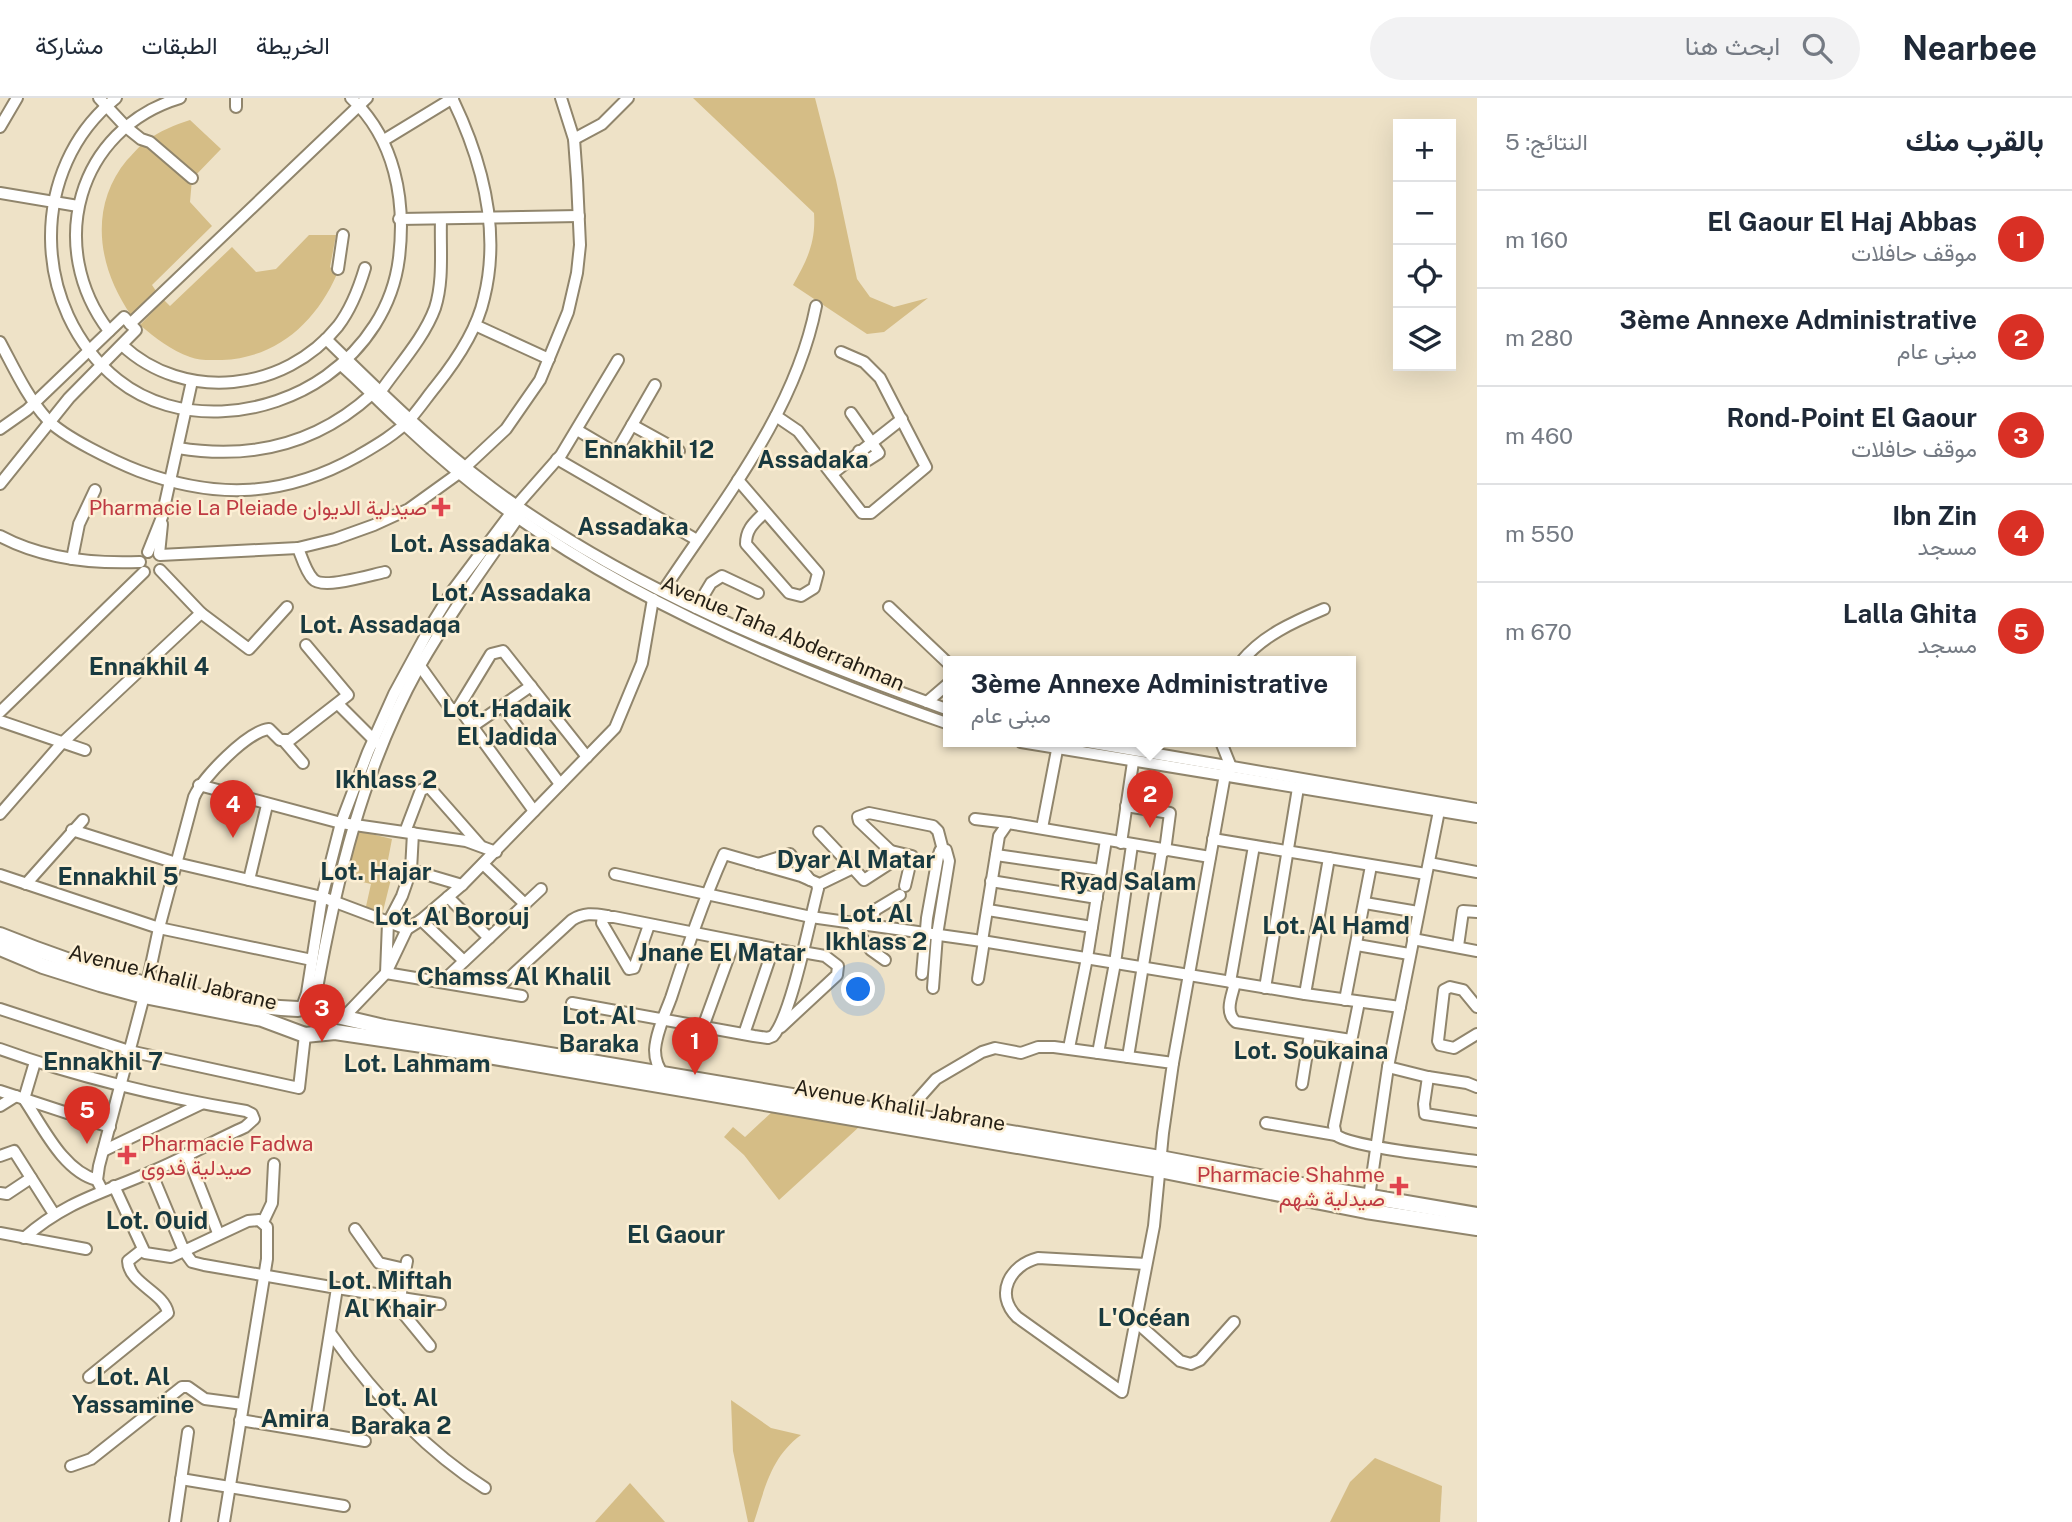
<!DOCTYPE html>
<html lang="ar">
<head>
<meta charset="utf-8">
<style>
  :root { --surface:#fff; --page:#f2f2f3; --text:#1f2937; --muted:#747a83; --line:#e0e1e3; --accent:#d93025 }
  body { margin:0; font-family:"Public Sans",Vazirmatn,sans-serif; background:var(--page); color:var(--text); direction:rtl }
  .controls { position:absolute; right:21px; top:21px; display:grid; overflow:hidden; border-radius:0px; box-shadow:0 7px 28px #0002 }
  .controls button { width:63px; height:63px; display:grid; place-items:center; padding:0; border:0; border-bottom:2px solid var(--line); background:var(--surface); color:var(--text); font:35px sans-serif }
  .you { position:absolute; left:859px; top:892px; width:24px; height:24px; margin:-18px; border:5px solid #fff; border-radius:50%; background:#1a73e8; box-shadow:0 0 0 10px #1a73e833 }
  .badge { display:grid; place-items:center; width:46px; height:46px; border-radius:50%; background:var(--accent); color:#fff; font-size:23px; font-weight:700 }
  .pin { position:absolute; translate:-50% -58px; filter:drop-shadow(0 2px 4px #0008) }
  .pin::after { content:''; position:absolute; top:37px; width:24px; height:21px; background:inherit; clip-path:polygon(0 0,100% 0,50% 100%) }
  .popup { position:absolute; left:943px; top:558px; width:413px; height:91px; box-sizing:border-box; display:grid; place-content:center; border-radius:0px; background:var(--surface); filter:drop-shadow(0 2px 5px #0005); font-size:23px; white-space:nowrap; color:var(--muted) }
  .popup b { font-size:26px; color:var(--text) }
  .popup::after { content:''; position:absolute; left:50%; top:100%; margin-left:-14px; border:14px solid transparent; border-top-color:var(--surface) }
  .list { margin:0; padding:0; list-style:none }
  h2 { display:flex; justify-content:space-between; align-items:center; height:91px; margin:0; padding:0 28px; font-size:30px }
  h2 small { font-size:23px; font-weight:400; color:var(--muted) }
  .list li { display:grid; grid-template-columns:46px 1fr auto; gap:21px; align-items:center; box-sizing:border-box; height:98px; padding:0 28px; border-top:2px solid var(--line) }
  .list b { display:block; font-size:26px; white-space:nowrap }
  .list p { margin:0; font-size:23px; white-space:nowrap; color:var(--muted) }
  .list em { font-size:23px; font-style:normal; color:var(--muted) }
  .icon { flex:none; width:38px; height:38px; fill:none; stroke:currentColor; stroke-width:2; stroke-linecap:round; stroke-linejoin:round }
  .map { position:relative; flex:none; width:1477px; height:1424px; overflow:hidden; direction:ltr }
  header { display:flex; align-items:center; gap:42px; box-sizing:border-box; height:98px; padding:0 35px; background:var(--surface); border-bottom:2px solid var(--line) }
  header strong { font-size:33px }
  nav { display:flex; gap:38px; margin-inline-start:auto; font-size:24px }
  .search { width:490px; height:63px; background:var(--page); display:flex; align-items:center; gap:18px; box-sizing:border-box; padding:0 24px; border-radius:38px; color:var(--muted); font-size:26px }
  main { display:flex }
  aside { flex:1; background:var(--surface) }
  .map>svg:first-child { display:block }
  .green { fill:#d5bd86 }
  .lines { fill:none; stroke-linecap:round; stroke-linejoin:round }
  .minor-casing { stroke:#90856c; stroke-width:14 }
  .major-casing { stroke:#90856c; stroke-width:18 }
  .minor { stroke:#fff; stroke-width:10 }
  .major { stroke:#fff; stroke-width:14 }
  .health-dot { fill:#e0444e; stroke:#fcefd4; stroke-width:2.5 }
  .labels { text-anchor:middle; dominant-baseline:central; stroke-width:5; stroke-linejoin:round; paint-order:stroke }
  .health-label { font-size:21px; fill:#be3a42; stroke:#fcefd4; text-anchor:end }
  .street-label { font-size:21px; fill:#241f15; stroke:#fcefd4 }
  .quarter-label { font-size:24px; font-weight:bold; fill:#193a40; stroke:#fcefd4 }
</style>
</head>
<body>
<header>
<strong>Nearbee</strong>
<div class="search"><svg class="icon" aria-label="search" viewBox="0 0 24 24"><circle cx="10" cy="10" r="6"/><path d="M15 15l6 6"/></svg>ابحث هنا</div>
<nav><a>الخريطة</a><a>الطبقات</a><a>مشاركة</a></nav>
</header>
<main>
<aside>
<h2>بالقرب منك<small>النتائج: 5</small></h2>
<ul class="list">
<li><span class="badge">1</span><div><b>El Gaour El Haj Abbas</b><p>موقف حافلات</p></div><em>160 m</em></li>
<li><span class="badge">2</span><div><b>3ème Annexe Administrative</b><p>مبنى عام</p></div><em>280 m</em></li>
<li><span class="badge">3</span><div><b>Rond-Point El Gaour</b><p>موقف حافلات</p></div><em>460 m</em></li>
<li><span class="badge">4</span><div><b>Ibn Zin</b><p>مسجد</p></div><em>550 m</em></li>
<li><span class="badge">5</span><div><b>Lalla Ghita</b><p>مسجد</p></div><em>670 m</em></li>
</ul>
</aside>
<div class="map">
<svg width="1477" height="1424" viewBox="0 0 1477 1424">
  <rect width="100%" height="100%" fill="#eee2c7"/>
  <g class="green">
    <path d="M 693,0 L 815,0 L 836,82 L 857,181 L 870,199 L 894,209 L 928,200 L 884,234 L 867,236 L 793,187 C 807,162 816,145 814,115 Z"/>
    <path d="M 190,22 L 221,51 L 192,81 L 190,104 L 212,128 L 152,187 L 156,193 L 131,217 C 98,170 88,109 127,62 C 133,56 139,48 146,43 C 160,33 174,27 190,22 Z"/>
    <path d="M 309,137 L 336,137 L 330,169 L 337,176 C 316,224 277,260 222,262 C 212,262 199,263 190,259 C 171,252 155,240 140,227 L 164,202 L 170,208 L 232,149 L 256,174 L 276,171 Z"/>
    <path d="M 359,733 L 392,741 L 387,767 L 394,769 L 382,817 L 365,813 L 371,786 L 345,780 Z"/>
    <path d="M 773,1013 L 859,1029 L 779,1102 L 744,1057 L 724,1039 L 733,1029 L 745,1039 Z"/>
    <path d="M 731,1302 L 771,1330 L 801,1337 C 771,1359 765,1390 754,1424 L 748,1424 L 733,1353 Z"/>
    <path d="M 1375,1360 L 1442,1388 L 1440,1424 L 1330,1424 L 1350,1384 Z"/>
    <path d="M 630,1385 L 665,1424 L 595,1424 Z"/>
  </g>
  <g class="lines">
    <defs>
      <g id="minor">
        <path d="M 99,0 L 126,29 L 141,41 L 150,44 L 192,80"/>
        <path d="M 116,0 C 28,70 30,211 118,282 C 177,329 267,320 326,278 C 365,250 393,209 399,160 C 406,102 395,41 351,0"/>
        <path d="M 236,9 L 236,0"/>
        <path d="M 0,29 L 17,0"/>
        <path d="M 574,41 L 602,26 L 628,0"/>
        <path d="M 384,42 L 453,0"/>
        <path d="M 0,95 L 78,108"/>
        <path d="M 399,121 L 579,118"/>
        <path d="M 338,171 L 343,137"/>
        <path d="M 130,226 L 367,0"/>
        <path d="M 475,227 L 549,261"/>
        <path d="M 109,233 C 45,149 77,31 180,0"/>
        <path d="M 326,241 C 379,293 432,345 492,390 C 628,491 790,555 949,612"/>
        <path d="M 0,244 C 14,270 27,299 47,321 C 63,339 116,364 139,373 C 217,402 285,399 358,358 C 375,348 396,336 410,321 C 419,311 427,299 436,288 C 456,263 477,232 484,200 C 501,132 482,62 452,0"/>
        <path d="M 122,247 C 184,305 285,294 338,228 C 351,211 359,190 365,170"/>
        <path d="M 341,267 C 364,287 384,309 407,329 C 441,361 476,390 514,417 C 640,507 802,575 949,626"/>
        <path d="M 381,293 C 399,267 424,240 435,210 C 444,182 440,150 441,121"/>
        <path d="M 851,315 L 879,355 L 868,362 L 859,353"/>
        <path d="M 776,318 L 798,333 L 862,415 L 871,415 L 926,369 L 880,280 L 864,264 L 841,254"/>
        <path d="M 632,327 L 679,353"/>
        <path d="M 0,331 L 27,312 L 124,219 L 136,232 L 69,300 L 0,386"/>
        <path d="M 577,332 L 611,352 L 617,353 L 655,287"/>
        <path d="M 178,350 C 251,362 316,347 372,296"/>
        <path d="M 557,361 L 697,442"/>
        <path d="M 832,376 L 902,321"/>
        <path d="M 738,382 L 818,475 L 814,490 L 801,498 L 789,495 L 746,446 C 746,431 754,425 764,415"/>
        <path d="M 0,438 C 43,461 91,466 140,464"/>
        <path d="M 298,450 C 302,460 306,474 313,481 C 322,492 370,477 385,474"/>
        <path d="M 148,454 L 162,419 L 192,283"/>
        <path d="M 159,456 L 162,426"/>
        <path d="M 160,457 L 298,450 L 335,441 L 374,427 L 409,411 L 459,375 L 506,331 L 540,282 L 568,214 L 577,175 L 580,147 L 577,82 L 574,41 L 561,0"/>
        <path d="M 72,461 L 79,426 L 95,392"/>
        <path d="M 160,472 L 201,515 L 249,551 L 287,509"/>
        <path d="M 663,493 C 722,404 795,315 816,208"/>
        <path d="M 889,509 L 949,566"/>
        <path d="M 696,510 L 711,485 L 722,478 L 758,495"/>
        <path d="M 1241,564 C 1262,538 1293,524 1324,511"/>
        <path d="M 420,568 L 450,610 L 457,612 L 491,556 L 503,553 L 587,659"/>
        <path d="M 927,604 L 949,585"/>
        <path d="M 338,606 L 377,645"/>
        <path d="M 502,608 L 560,686"/>
        <path d="M 459,610 L 534,713"/>
        <path d="M 0,614 L 144,474"/>
        <path d="M 0,623 L 85,652"/>
        <path d="M 473,628 L 531,588"/>
        <path d="M 284,643 L 303,665"/>
        <path d="M 1021,644 L 1477,719"/>
        <path d="M 1087,644 L 1477,711"/>
        <path d="M 1221,644 L 1231,669"/>
        <path d="M 199,687 L 341,725 L 466,743 L 496,754"/>
        <path d="M 1126,708 L 1170,715 L 1165,753"/>
        <path d="M 0,716 L 61,646 L 201,515"/>
        <path d="M 975,721 L 1008,725"/>
        <path d="M 1042,730 L 1057,652"/>
        <path d="M 72,732 L 176,765 L 322,799 L 407,831"/>
        <path d="M 405,734 L 421,692 L 429,689 L 480,747"/>
        <path d="M 819,734 L 853,770"/>
        <path d="M 413,735 L 411,772 L 462,787"/>
        <path d="M 1213,741 L 1426,776"/>
        <path d="M 1121,745 L 1133,664"/>
        <path d="M 891,753 L 912,758 L 905,788"/>
        <path d="M 996,757 L 1101,772"/>
        <path d="M 1429,765 L 1477,774"/>
        <path d="M 483,766 L 525,806"/>
        <path d="M 758,766 L 790,756 L 810,782"/>
        <path d="M 411,772 L 402,798 L 388,825 L 386,875 L 522,898"/>
        <path d="M 615,776 L 811,819 L 982,843 L 1305,896 L 1400,909"/>
        <path d="M 0,777 L 159,830 L 312,862"/>
        <path d="M 249,782 L 267,707"/>
        <path d="M 991,783 L 1097,800"/>
        <path d="M 26,786 L 83,722"/>
        <path d="M 818,787 L 853,770 L 864,782 L 898,760 L 859,723 L 858,719 L 869,715 L 933,728 L 938,733 L 943,752"/>
        <path d="M 448,799 L 489,840"/>
        <path d="M 1365,805 L 1418,814"/>
        <path d="M 988,812 L 1092,829"/>
        <path d="M 421,822 L 464,863"/>
        <path d="M 851,825 L 871,852 L 885,862"/>
        <path d="M 649,827 L 634,870 L 629,871 L 602,825 L 603,819 L 614,819 L 801,856"/>
        <path d="M 871,827 L 875,812 L 900,797"/>
        <path d="M 1413,841 L 1477,853"/>
        <path d="M 982,843 L 999,738 L 1008,725 L 1210,759"/>
        <path d="M 1357,847 L 1409,856"/>
        <path d="M 1458,848 L 1463,813 L 1477,814"/>
        <path d="M 922,876 L 927,820 L 938,759 L 940,753 L 946,752 L 949,763 L 937,837 L 933,890"/>
        <path d="M 978,881 L 984,843"/>
        <path d="M 442,884 L 541,791"/>
        <path d="M 1230,884 L 1254,748"/>
        <path d="M 1235,885 C 1232,898 1224,914 1236,924 L 1351,942"/>
        <path d="M 147,886 L 159,830 L 194,699 C 202,680 248,633 269,631 L 280,642 L 290,642 L 348,597 L 306,547"/>
        <path d="M 1265,890 L 1298,690"/>
        <path d="M 495,893 L 572,822 C 585,814 594,816 608,818"/>
        <path d="M 1305,896 L 1329,760"/>
        <path d="M 1345,902 L 1371,768"/>
        <path d="M 1359,904 L 1334,1028 L 1336,1037 C 1354,1050 1449,1059 1477,1063"/>
        <path d="M 572,905 L 754,938 L 768,940 L 773,938 C 791,919 810,821 818,791 L 817,785 L 801,778 L 724,756 C 703,803 687,851 671,900 C 665,916 656,935 655,952 C 655,961 658,970 664,977"/>
        <path d="M 302,909 L 307,895 L 322,799 L 341,725 L 368,654 L 394,596 L 432,526 L 453,492 L 517,407 L 561,357 L 618,262"/>
        <path d="M 1477,909 L 1463,892 L 1450,889 L 1444,892 L 1438,943 L 1440,947 L 1454,950 L 1477,936"/>
        <path d="M 0,911 L 129,953 L 299,990 L 305,937"/>
        <path d="M 318,911 L 316,896 C 336,783 363,670 419,569 C 450,515 487,465 522,414"/>
        <path d="M 343,920 L 386,875 L 407,831 L 421,822 L 462,787 L 615,630 L 642,565 L 653,501"/>
        <path d="M 703,929 L 734,844"/>
        <path d="M 781,929 L 837,877 L 838,868 L 825,858 L 802,854"/>
        <path d="M 744,936 L 773,851"/>
        <path d="M 1069,950 L 1087,860 L 1106,742"/>
        <path d="M 0,951 C 80,980 162,999 246,1013 L 252,1016 L 254,1021 L 245,1029 C 214,1043 184,1060 153,1073 C 103,1095 66,1103 24,1140"/>
        <path d="M 1098,955 L 1115,865 L 1132,747"/>
        <path d="M 1128,959 L 1162,752"/>
        <path d="M 35,964 L 24,1001 C 43,1029 63,1073 97,1082"/>
        <path d="M 1173,965 L 1226,671"/>
        <path d="M 1388,969 L 1428,979 L 1467,985 L 1477,989"/>
        <path d="M 1428,979 L 1424,1006 L 1425,1016 L 1477,1024"/>
        <path d="M 1302,986 L 1310,936"/>
        <path d="M 0,993 L 110,1029"/>
        <path d="M 0,1008 L 16,998"/>
        <path d="M 904,1017 L 936,981 L 982,954 L 995,950 L 1021,955 L 1038,949 L 1054,949 L 1173,965 L 1163,1035 L 1154,1128 L 1122,1294 L 1017,1219 C 994,1196 1010,1167 1038,1160 L 1146,1166"/>
        <path d="M 1266,1025 L 1336,1037"/>
        <path d="M 103,1053 L 201,1006"/>
        <path d="M 187,1056 L 218,1135"/>
        <path d="M 0,1058 L 14,1053 L 54,1116"/>
        <path d="M 151,1074 L 184,1153 L 248,1123 L 259,1122 L 267,1129 L 267,1161 L 224,1424"/>
        <path d="M 114,1088 L 145,1155 L 171,1159 L 184,1153 L 192,1164 L 204,1167 L 337,1190 L 314,1334 L 240,1322"/>
        <path d="M 102,1092 L 97,1082 L 99,1068 L 144,898"/>
        <path d="M 0,1095 L 7,1096 L 31,1080"/>
        <path d="M 1368,1106 L 1388,969 L 1439,713"/>
        <path d="M 263,1124 L 272,1105 L 274,1066"/>
        <path d="M 355,1131 L 379,1165 L 405,1171"/>
        <path d="M 0,1135 L 86,1151"/>
        <path d="M 337,1190 L 440,1206"/>
        <path d="M 389,1198 L 430,1248"/>
        <path d="M 400,1200 L 407,1163"/>
        <path d="M 1135,1223 L 1180,1263 L 1191,1266 L 1200,1262 L 1234,1224"/>
        <path d="M 331,1236 C 373,1295 423,1351 485,1390"/>
        <path d="M 89,1279 L 168,1215 C 164,1194 129,1186 128,1163 L 142,1152"/>
        <path d="M 314,1334 L 365,1343"/>
        <path d="M 71,1368 L 91,1361 L 182,1289 L 188,1289 L 205,1301 L 243,1306"/>
        <path d="M 181,1381 L 344,1408"/>
        <path d="M 175,1424 L 188,1334"/>
      </g>
      <g id="major">
        <path d="M 0,837 C 94,875 196,906 298,911"/>
        <path d="M 0,850 L 43,868 L 100,886 L 144,898 L 262,921 L 305,937 L 335,934 L 429,948 L 1159,1072 L 1366,1113 L 1477,1130"/>
        <path d="M 320,914 L 384,929 L 1160,1060 L 1301,1087 L 1477,1117"/>
      </g>
    </defs>
    <use href="#minor" class="minor-casing"/>
    <use href="#major" class="major-casing"/>
    <use href="#minor" class="minor"/>
    <use href="#major" class="major"/>
  </g>
  <g class="health-dot">
    <path d="M437.5 398.5h7v7h7v7h-7v7h-7v-7h-7v-7h7z"/>
    <path d="M123.5 1046.5h7v7h7v7h-7v7h-7v-7h-7v-7h7z"/>
    <path d="M1395.5 1077.5h7v7h7v7h-7v7h-7v-7h-7v-7h7z"/>
  </g>
  <g class="labels">
    <g class="health-label">
      <text x="427" y="409">Pharmacie La Pleiade صيدلية الديوان</text>
      <text x="141" y="1045" text-anchor="start">Pharmacie Fadwa<tspan x="141" dy="24">صيدلية فدوى</tspan></text>
      <text x="1385" y="1076">Pharmacie Shahme<tspan x="1385" dy="24">صيدلية شهم</tspan></text>
    </g>
    <g class="street-label">
      <text transform="translate(783 535) rotate(23)">Avenue Taha Abderrahman</text>
      <text transform="translate(173 879) rotate(14)">Avenue Khalil Jabrane</text>
      <text transform="translate(900 1007) rotate(10)">Avenue Khalil Jabrane</text>
    </g>
    <g class="quarter-label">
      <text x="649" y="351">Ennakhil 12</text>
      <text x="813" y="361">Assadaka</text>
      <text x="633" y="428">Assadaka</text>
      <text x="470" y="445">Lot. Assadaka</text>
      <text x="511" y="494">Lot. Assadaka</text>
      <text x="380" y="526">Lot. Assadaqa</text>
      <text x="149" y="568">Ennakhil 4</text>
      <text x="507" y="610">Lot. Hadaik<tspan x="507" dy="28">El Jadida</tspan></text>
      <text x="386" y="681">Ikhlass 2</text>
      <text x="856" y="761">Dyar Al Matar</text>
      <text x="376" y="773">Lot. Hajar</text>
      <text x="118" y="778">Ennakhil 5</text>
      <text x="1128" y="783">Ryad Salam</text>
      <text x="876" y="815">Lot. Al<tspan x="876" dy="28">Ikhlass 2</tspan></text>
      <text x="452" y="818">Lot. Al Borouj</text>
      <text x="1336" y="827">Lot. Al Hamd</text>
      <text x="722" y="854">Jnane El Matar</text>
      <text x="514" y="878">Chamss Al Khalil</text>
      <text x="599" y="917">Lot. Al<tspan x="599" dy="28">Baraka</tspan></text>
      <text x="1311" y="952">Lot. Soukaina</text>
      <text x="103" y="963">Ennakhil 7</text>
      <text x="417" y="965">Lot. Lahmam</text>
      <text x="157" y="1122">Lot. Ouid</text>
      <text x="676" y="1136">El Gaour</text>
      <text x="390" y="1182">Lot. Miftah<tspan x="390" dy="28">Al Khair</tspan></text>
      <text x="1144" y="1219">L'Océan</text>
      <text x="133" y="1278">Lot. Al<tspan x="133" dy="28">Yassamine</tspan></text>
      <text x="401" y="1299">Lot. Al<tspan x="401" dy="28">Baraka 2</tspan></text>
      <text x="295" y="1320">Amira</text>
    </g>
  </g>
</svg>
<div class="controls">
<button>+</button>
<button>−</button>
<button><svg class="icon" aria-label="locate" viewBox="0 0 24 24"><circle cx="12" cy="12" r="6"/><path d="M12 2v4M12 18v4M2 12h4M18 12h4"/></svg></button>
<button><svg class="icon" aria-label="layers" viewBox="0 0 24 24"><path d="M12 4l9 5-9 5-9-5zM3 14l9 5 9-5"/></svg></button>
</div>
<div class="you"></div>
<div class="pin badge" style="left:695px;top:977px">1</div>
<div class="pin badge" style="left:1150px;top:730px">2</div>
<div class="popup"><b>3ème Annexe Administrative</b>مبنى عام</div>
<div class="pin badge" style="left:322px;top:944px">3</div>
<div class="pin badge" style="left:233px;top:740px">4</div>
<div class="pin badge" style="left:87px;top:1046px">5</div>
</div>
</main>
</body>
</html>
